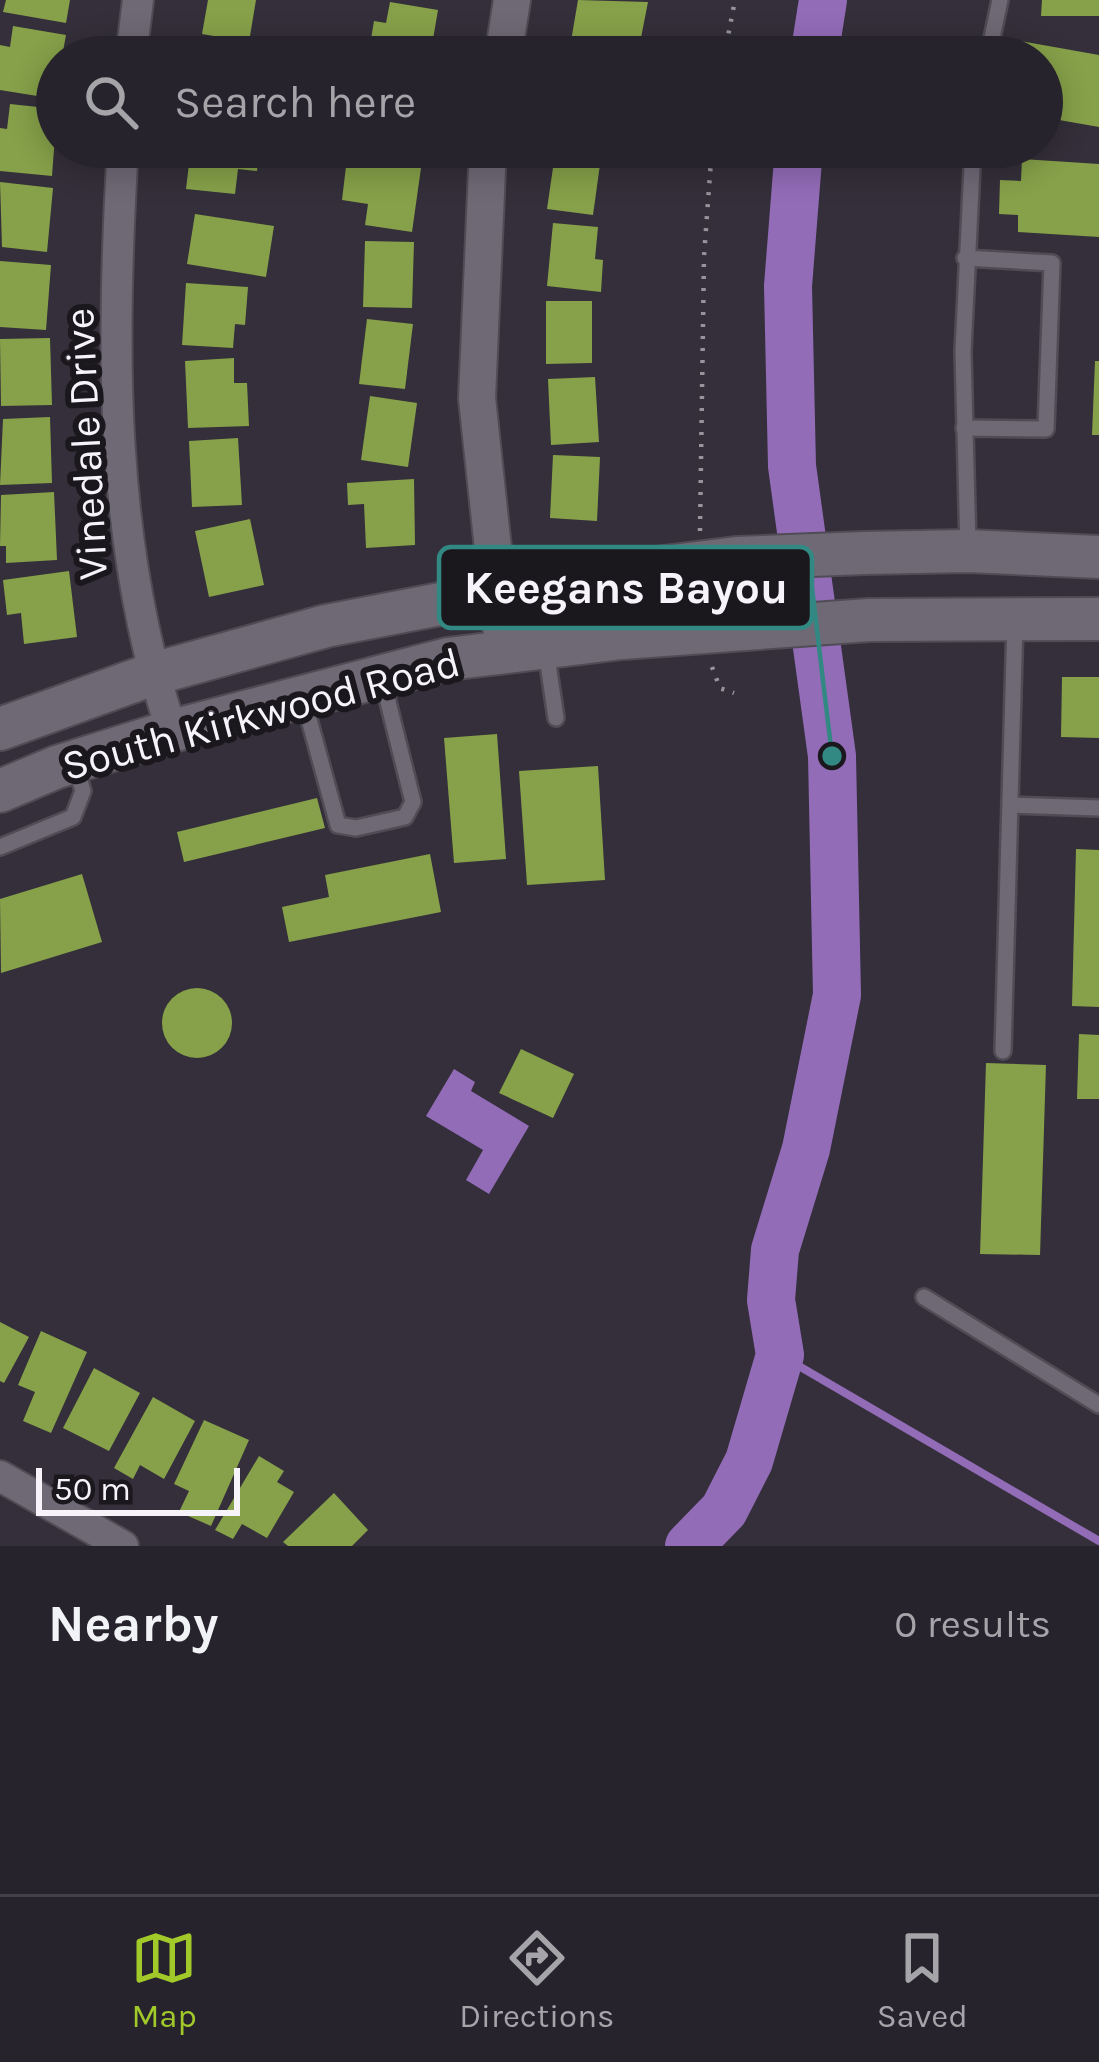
<!DOCTYPE html>
<html lang="en">
<head>
<meta charset="utf-8">
<style>
  :root { --surface:#27232c; --page:#2f2b34; --text:#f1f3f6; --muted:#a4a4a9; --line:#434048; --accent:#a1c929 }
  body { margin:0; font-family:Karla,sans-serif; background:var(--page); color:var(--text) }
  .scale { position:absolute; left:36px; bottom:30px; width:204px; box-sizing:border-box; padding-left:12px; border:6px solid #f6f3fa; border-top:0; font-size:33px; line-height:42px; white-space:nowrap; color:#f6f3fa; -webkit-text-stroke:9px #1b181d; paint-order:stroke }
  .list { margin:0; padding:0; list-style:none }
  h2 { display:flex; justify-content:space-between; align-items:center; height:156px; margin:0; padding:0 48px; font-size:51px }
  h2 small { font-size:39px; font-weight:400; color:var(--muted) }
  .icon { flex:none; width:66px; height:66px; fill:none; stroke:currentColor; stroke-width:2; stroke-linecap:round; stroke-linejoin:round }
  .map { position:relative; flex:none; width:1099px; height:1546px; overflow:hidden }
  .search { position:absolute; background:var(--surface); box-shadow:0 6px 30px #0003; left:36px; right:36px; top:36px; height:132px; display:flex; align-items:center; gap:30px; box-sizing:border-box; padding:0 42px; border-radius:66px; color:var(--muted); font-size:45px }
  .sheet { height:348px; background:var(--surface) }
  nav { display:flex; justify-content:space-around; align-items:center; box-sizing:border-box; height:168px; border-top:3px solid var(--line); background:var(--surface); font-size:33px; color:var(--muted) }
  nav a { display:grid; justify-items:center; gap:6px }
  nav .on { color:var(--accent) }
  .map>svg:first-child { display:block }
  .water { fill:#936cb8 }
  .lines { fill:none; stroke-linecap:round; stroke-linejoin:round }
  .stream { stroke:#936cb8; stroke-width:8 }
  .river { stroke:#936cb8; stroke-width:48 }
  .building { fill:#86a149 }
  .service-casing { stroke:#504c55; stroke-width:20 }
  .minor-casing { stroke:#504c55; stroke-width:34 }
  .tertiary-casing { stroke:#504c55; stroke-width:40 }
  .secondary-casing { stroke:#504c55; stroke-width:46 }
  .path { stroke:#98949d; stroke-width:4.5; stroke-dasharray:3 9; stroke-linecap:butt }
  .service { stroke:#6f6976; stroke-width:15 }
  .minor { stroke:#6f6976; stroke-width:30 }
  .tertiary { stroke:#6f6976; stroke-width:36 }
  .secondary { stroke:#6f6976; stroke-width:42 }
  .labels { text-anchor:middle; dominant-baseline:central; stroke-width:12; stroke-linejoin:round; paint-order:stroke }
  .street-label { font-size:42px; fill:#f6f3fa; stroke:#1b181d }
  .leader { fill:none; stroke:#328983; stroke-width:4.5 }
  .callout-dot { fill:#328983; stroke:#1b181d; stroke-width:4.5 }
  .callout { fill:#1b181d; stroke:#328983; stroke-width:4.5 }
  .callout-label { font-size:45px; text-anchor:middle; font-weight:bold; fill:#f6f3fa }
</style>
</head>
<body>
<div class="map">
<svg width="1099" height="1546" viewBox="0 0 1099 1546">
  <rect width="100%" height="100%" fill="#342f3a"/>
  <path class="water" d="M 454,1069 L 475,1082 L 471,1091 L 529,1126 L 489,1194 L 466,1180 L 483,1150 L 426,1116 Z"/>
  <g class="lines">
    <path class="stream" d="M 780,1355 L 1099,1541"/>
    <g class="river">
      <path d="M 814,57 L 823,0"/>
      <path d="M 689,1546 L 724,1510 L 749,1461 L 780,1355 L 771,1300 L 775,1250 L 806,1149 L 837,995 L 832,756 L 792,466 L 788,286 L 799,147"/>
    </g>
  </g>
  <g class="building">
    <path d="M 6,0 L 70,0 L 66,23 L 3,12 Z"/>
    <path d="M 208,0 L 256,0 L 249,42 L 202,34 Z"/>
    <path d="M 578,0 L 648,2 L 639,48 L 624,45 L 622,57 L 569,53 Z"/>
    <path d="M 1042,0 L 1099,0 L 1099,16 L 1041,16 Z"/>
    <path d="M 390,2 L 438,10 L 430,57 L 368,57 L 374,21 L 386,23 Z"/>
    <path d="M 13,26 L 66,35 L 62,57 L 57,57 L 56,99 L 0,90 L 0,45 L 10,47 Z"/>
    <path d="M 1015,40 L 1099,55 L 1099,127 L 1042,117 L 1042,57 L 1012,57 Z"/>
    <path d="M 201,46 L 257,54 L 257,57 L 199,57 Z"/>
    <path d="M 10,104 L 57,109 L 52,176 L 0,171 L 0,128 L 7,129 Z"/>
    <path d="M 191,147 L 239,147 L 259,152 L 257,171 L 238,169 L 235,194 L 186,189 Z"/>
    <path d="M 556,147 L 602,150 L 593,215 L 547,209 Z"/>
    <path d="M 347,158 L 421,168 L 412,232 L 365,225 L 368,204 L 342,200 Z"/>
    <path d="M 1022,159 L 1099,164 L 1099,237 L 1018,232 L 1018,215 L 999,214 L 1000,180 L 1021,181 Z"/>
    <path d="M 0,182 L 53,188 L 47,252 L 2,247 Z"/>
    <path d="M 195,214 L 274,226 L 266,277 L 187,264 Z"/>
    <path d="M 553,223 L 598,227 L 595,259 L 603,260 L 601,292 L 547,286 Z"/>
    <path d="M 365,241 L 414,242 L 412,308 L 363,307 Z"/>
    <path d="M 0,261 L 51,265 L 46,330 L 0,327 Z"/>
    <path d="M 186,283 L 248,287 L 245,325 L 235,324 L 233,348 L 182,345 Z"/>
    <path d="M 546,301 L 592,301 L 592,363 L 546,364 Z"/>
    <path d="M 367,319 L 413,324 L 405,389 L 359,384 Z"/>
    <path d="M 50,338 L 52,405 L 1,406 L 0,339 Z"/>
    <path d="M 234,358 L 234,383 L 247,383 L 249,426 L 188,428 L 185,361 Z"/>
    <path d="M 1095,361 L 1099,361 L 1099,435 L 1092,435 Z"/>
    <path d="M 595,377 L 599,442 L 551,445 L 548,379 Z"/>
    <path d="M 370,396 L 417,403 L 408,467 L 361,460 Z"/>
    <path d="M 50,417 L 52,483 L 0,485 L 3,419 Z"/>
    <path d="M 238,438 L 242,505 L 192,507 L 189,441 Z"/>
    <path d="M 553,455 L 600,457 L 597,521 L 550,518 Z"/>
    <path d="M 414,479 L 415,545 L 366,548 L 364,504 L 348,505 L 347,483 Z"/>
    <path d="M 54,492 L 57,560 L 6,563 L 6,546 L 0,546 L 1,495 Z"/>
    <path d="M 250,519 L 264,585 L 209,597 L 195,531 Z"/>
    <path d="M 69,571 L 77,637 L 24,644 L 21,613 L 7,615 L 3,580 Z"/>
    <path d="M 1062,677 L 1099,677 L 1099,738 L 1061,737 Z"/>
    <path d="M 497,734 L 506,859 L 454,863 L 444,738 Z"/>
    <path d="M 598,766 L 605,880 L 527,885 L 519,771 Z"/>
    <path d="M 317,798 L 325,828 L 184,862 L 177,832 Z"/>
    <path d="M 1076,849 L 1099,850 L 1099,1007 L 1072,1006 Z"/>
    <path d="M 430,854 L 441,912 L 289,942 L 282,907 L 329,897 L 325,875 Z"/>
    <path d="M 82,874 L 102,942 L 1,973 L 0,899 Z"/>
    <circle cx="197" cy="1023" r="35"/>
    <path d="M 1079,1034 L 1099,1035 L 1099,1099 L 1077,1099 Z"/>
    <path d="M 521,1049 L 574,1074 L 553,1118 L 499,1093 Z"/>
    <path d="M 986,1063 L 1046,1065 L 1040,1255 L 980,1254 Z"/>
    <path d="M 0,1322 L 29,1337 L 4,1383 L 0,1381 Z"/>
    <path d="M 41,1331 L 87,1352 L 51,1433 L 23,1421 L 35,1392 L 18,1385 Z"/>
    <path d="M 94,1368 L 140,1393 L 109,1451 L 63,1428 Z"/>
    <path d="M 153,1397 L 195,1421 L 164,1479 L 140,1465 L 133,1479 L 114,1468 Z"/>
    <path d="M 204,1420 L 249,1440 L 211,1526 L 179,1512 L 189,1491 L 174,1484 Z"/>
    <path d="M 259,1456 L 284,1471 L 277,1482 L 294,1492 L 267,1538 L 242,1524 L 233,1539 L 215,1530 Z"/>
    <path d="M 334,1493 L 368,1530 L 352,1546 L 288,1546 L 283,1542 Z"/>
  </g>
  <g class="lines">
    <defs>
      <g id="service">
        <path d="M 988,57 L 1000,0"/>
        <path d="M 964,428 L 1046,429 L 1052,263 L 965,258"/>
        <path d="M 968,548 L 963,351 L 973,147"/>
        <path d="M 546,650 L 556,718"/>
        <path d="M 304,701 L 338,825 L 356,828 L 405,817 L 413,802 L 382,678"/>
        <path d="M 1011,805 L 1099,808"/>
        <path d="M 0,847 L 73,817 L 83,791 L 75,764"/>
        <path d="M 1003,1051 L 1015,622"/>
        <path d="M 924,1297 L 1099,1405"/>
      </g>
      <g id="minor">
        <path d="M 131,57 L 138,0"/>
        <path d="M 123,147 C 111,340 109,546 172,731"/>
        <path d="M 0,1476 L 123,1546"/>
      </g>
      <g id="tertiary">
        <path d="M 503,57 L 512,0"/>
        <path d="M 488,147 L 477,398 L 504,652"/>
      </g>
      <g id="secondary">
        <path d="M 0,729 L 153,674 L 326,626 L 575,578 L 737,558 L 864,553 L 968,551 L 1099,557"/>
        <path d="M 0,791 L 57,767 L 172,731 L 448,659 L 622,638 L 869,620 L 1099,619"/>
      </g>
    </defs>
    <use href="#service" class="service-casing"/>
    <use href="#minor" class="minor-casing"/>
    <use href="#tertiary" class="tertiary-casing"/>
    <use href="#secondary" class="secondary-casing"/>
    <g class="path">
      <path d="M 724,57 L 735,0"/>
      <path d="M 700,531 L 704,256 L 712,147"/>
      <path d="M 712,667 L 720,688 L 734,693"/>
    </g>
    <use href="#service" class="service"/>
    <use href="#minor" class="minor"/>
    <use href="#tertiary" class="tertiary"/>
    <use href="#secondary" class="secondary"/>
  </g>
  <g class="labels">
    <g class="street-label">
      <text transform="translate(86 444) rotate(-93)">Vinedale Drive</text>
      <text transform="translate(261 714) rotate(-15)">South Kirkwood Road</text>
    </g>
  </g>
  <path class="leader" d="M832 756L812 588"/>
  <circle class="callout-dot" cx="832" cy="756" r="12"/>
  <rect class="callout" x="439" y="547" width="373" height="81" rx="12"/>
  <g class="callout-label">
    <text x="626" y="603">Keegans Bayou</text>
  </g>
</svg>
<div class="scale">50 m</div>
<div class="search"><svg class="icon" aria-label="search" viewBox="0 0 24 24"><circle cx="10" cy="10" r="6"/><path d="M15 15l6 6"/></svg>Search here</div>
</div>
<section class="sheet">
<h2>Nearby<small>0 results</small></h2>
<ul class="list">
</ul>
</section>
<nav>
<a class="on"><svg class="icon" aria-label="map" viewBox="0 0 24 24"><path d="M3 6l6-2 6 2 6-2v14l-6 2-6-2-6 2zM9 4v14M15 6v14"/></svg>Map</a>
<a><svg class="icon" aria-label="directions" viewBox="0 0 24 24"><path d="M12 3l9 9-9 9-9-9zM9 14v-3h6M13 9l2 2-2 2"/></svg>Directions</a>
<a><svg class="icon" aria-label="saved" viewBox="0 0 24 24"><path d="M7 4h10v16l-5-4-5 4z"/></svg>Saved</a>
</nav>
</body>
</html>
